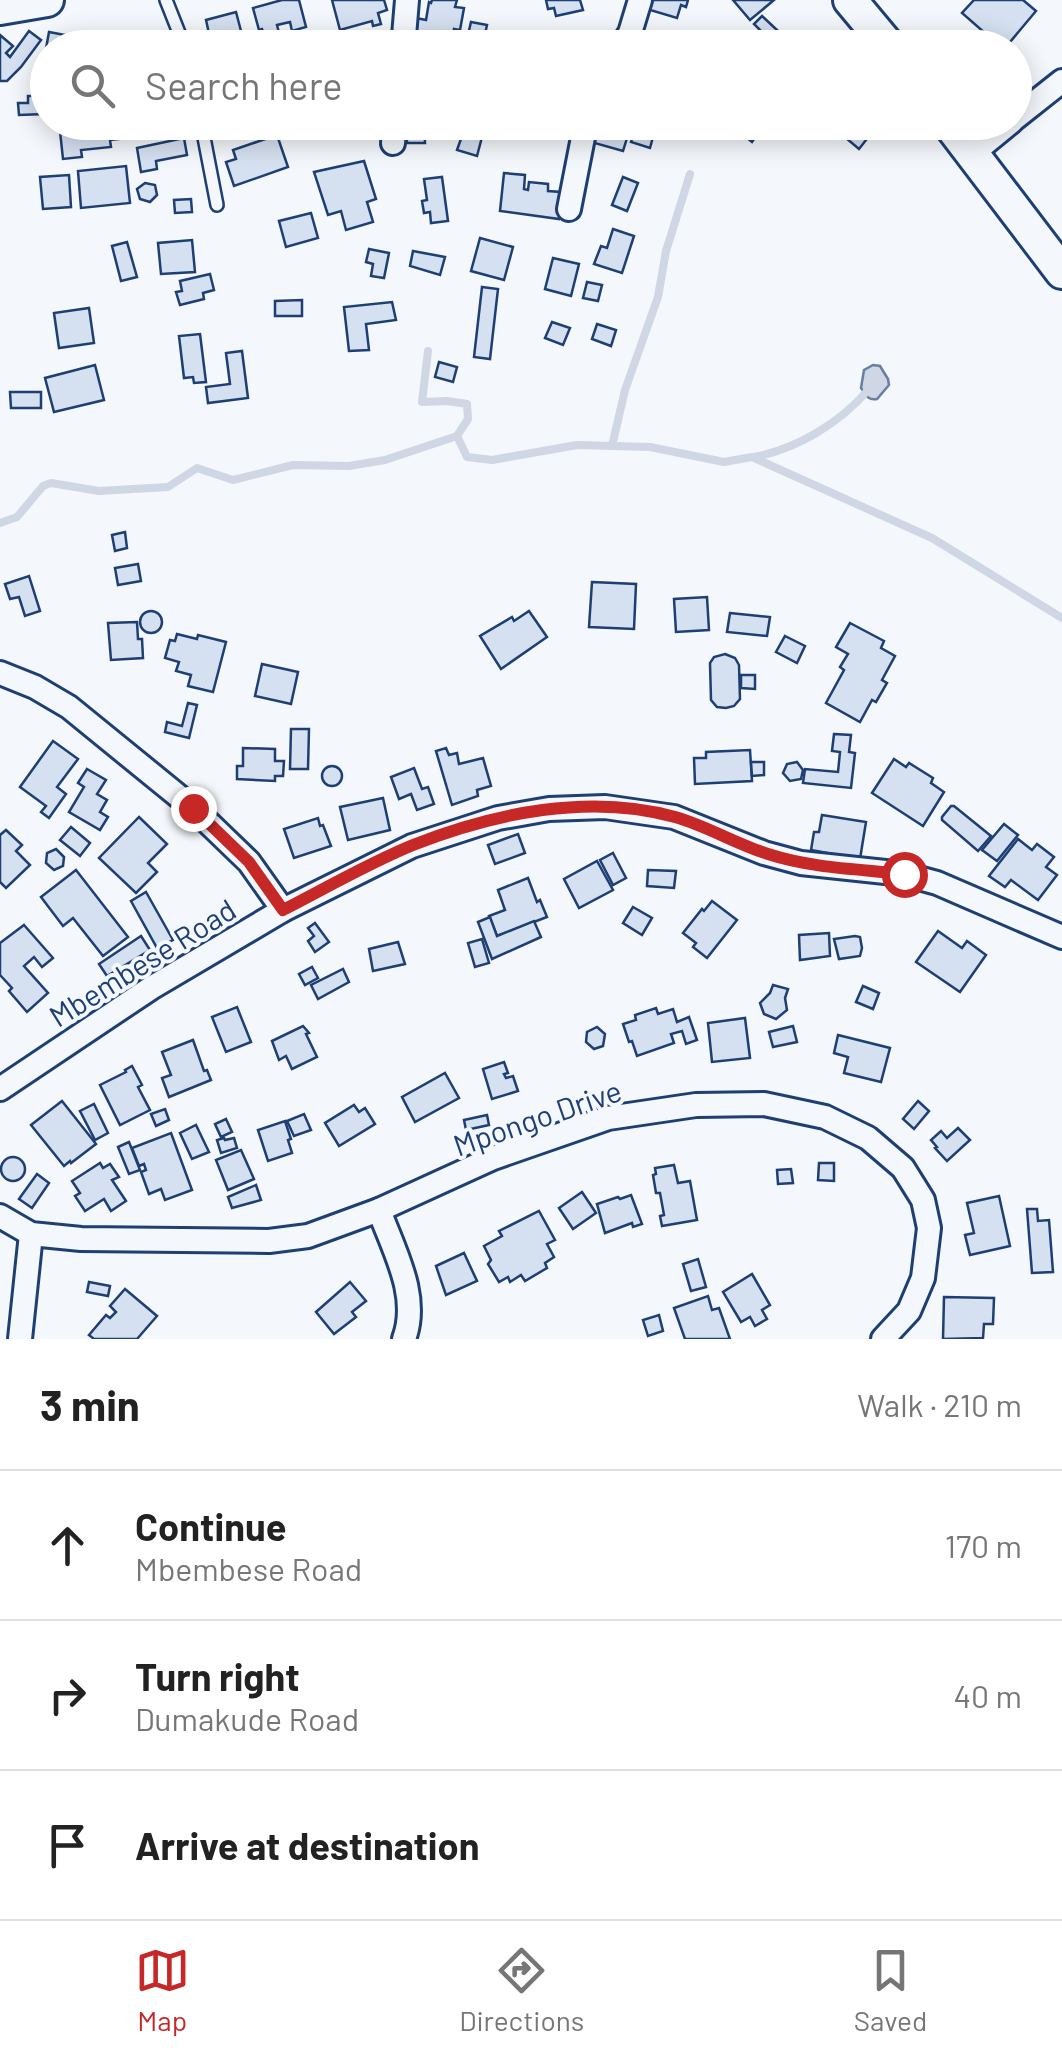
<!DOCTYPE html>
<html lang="en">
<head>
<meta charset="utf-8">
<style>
  :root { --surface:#fff; --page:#f2f2f2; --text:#222; --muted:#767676; --line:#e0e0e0; --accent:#c62828 }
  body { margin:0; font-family:Barlow,sans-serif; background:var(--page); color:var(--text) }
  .stop { position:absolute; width:30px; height:30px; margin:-22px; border:8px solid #c62828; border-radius:50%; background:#fff }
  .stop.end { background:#c62828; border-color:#fff; box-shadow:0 2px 10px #0008 }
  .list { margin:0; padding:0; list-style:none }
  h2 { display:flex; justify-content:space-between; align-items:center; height:130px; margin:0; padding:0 40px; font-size:42px }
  h2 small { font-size:32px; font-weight:400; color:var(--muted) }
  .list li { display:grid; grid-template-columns:65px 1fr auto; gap:30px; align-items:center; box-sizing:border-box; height:150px; padding:0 40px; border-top:2px solid var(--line) }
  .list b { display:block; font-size:38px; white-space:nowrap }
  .list p { margin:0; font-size:32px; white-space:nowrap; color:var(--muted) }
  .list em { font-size:32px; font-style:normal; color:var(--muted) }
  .icon { flex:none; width:55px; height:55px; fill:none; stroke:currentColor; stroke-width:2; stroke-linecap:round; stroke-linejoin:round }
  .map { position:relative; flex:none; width:1062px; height:1339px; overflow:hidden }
  .search { position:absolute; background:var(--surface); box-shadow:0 5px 25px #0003; left:30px; right:30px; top:30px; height:110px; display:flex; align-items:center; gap:25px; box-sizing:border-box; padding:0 35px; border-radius:55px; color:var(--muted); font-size:38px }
  .sheet { height:580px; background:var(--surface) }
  nav { display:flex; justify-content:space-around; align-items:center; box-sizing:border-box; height:140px; border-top:2px solid var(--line); background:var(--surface); font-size:28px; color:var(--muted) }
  nav a { display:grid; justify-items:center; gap:5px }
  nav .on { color:var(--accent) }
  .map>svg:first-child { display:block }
  .water { fill:#cfd7e4; stroke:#687fa3; stroke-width:2.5 }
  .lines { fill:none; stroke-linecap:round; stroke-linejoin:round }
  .stream { stroke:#cfd7e4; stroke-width:8 }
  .building { fill:#d5e0f0; stroke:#1d3f73; stroke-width:2.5 }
  .lane-casing { stroke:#1d3f73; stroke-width:16 }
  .street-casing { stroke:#1d3f73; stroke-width:28 }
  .secondary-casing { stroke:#1d3f73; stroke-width:38 }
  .lane { stroke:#f4f7fb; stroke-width:11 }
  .street { stroke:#f4f7fb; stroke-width:22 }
  .secondary { stroke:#f4f7fb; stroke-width:32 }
  .route { stroke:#c62828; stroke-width:12 }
  .labels { text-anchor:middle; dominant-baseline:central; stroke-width:8; stroke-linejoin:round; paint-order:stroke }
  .street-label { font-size:30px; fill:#1d3f73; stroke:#f4f7fb }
</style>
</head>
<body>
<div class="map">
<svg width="1062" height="1339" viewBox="0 0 1062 1339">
  <rect width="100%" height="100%" fill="#f4f7fb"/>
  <path class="water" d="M 873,365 L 880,366 L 888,379 L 889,385 L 877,399 C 868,401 866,395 861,388 L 864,370 Z"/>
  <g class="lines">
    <g class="stream">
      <path d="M 428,351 L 422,402 L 447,401 L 467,404 L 468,419 L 457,436"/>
      <path d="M 612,446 L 625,390 L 658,297 L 666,251 L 690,174"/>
      <path d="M 754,457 C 797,449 840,423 869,389"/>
      <path d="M 0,523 L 17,517 L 43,486 L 51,483 L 99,491 L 168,487 L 197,468 L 233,480 L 293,465 L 349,466 L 385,460 L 457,436 L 467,457 L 492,460 L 577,445 L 650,447 L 724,462 L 752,457 L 932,538 L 1062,618"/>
    </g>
  </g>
  <g class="building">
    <path d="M 282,0 L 299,0 L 306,27 L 292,31 L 290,22 L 277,25 L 279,33 L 265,37 L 262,29 L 259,30 L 253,8 Z"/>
    <path d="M 332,0 L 384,0 L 387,10 L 378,13 L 381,24 L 373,26 L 372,21 L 340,30 Z"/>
    <path d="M 432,0 L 457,0 L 455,7 L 464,8 L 460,30 L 454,29 L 450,48 L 420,48 L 422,35 L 413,33 L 416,18 L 426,20 L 429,2 L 431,3 Z"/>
    <path d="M 546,0 L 580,0 L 583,10 L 556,16 L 554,8 L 548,9 Z"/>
    <path d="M 653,0 L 688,0 L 686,7 L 681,5 L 677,18 L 650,10 Z"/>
    <path d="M 733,0 L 774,0 L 750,20 Z"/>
    <path d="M 974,0 L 1023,0 L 1036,11 L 1005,48 L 1002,48 L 962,13 Z"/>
    <path d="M 236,12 L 241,31 L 210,38 L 206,20 Z"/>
    <path d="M 762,16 L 777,30 L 768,38 L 754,24 Z"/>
    <path d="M 471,22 L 487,25 L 482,48 L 465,48 Z"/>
    <path d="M 29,31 L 41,40 L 21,67 L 7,81 L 0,81 L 0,35 L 13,46 L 6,53 L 10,57 Z"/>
    <path d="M 49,32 L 65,35 L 64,43 L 93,48 L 48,48 L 48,66 L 43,65 Z"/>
    <path d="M 28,96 L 44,96 L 45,114 L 19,115 L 18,103 L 28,103 Z"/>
    <path d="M 59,122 L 126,122 L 128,138 L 110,140 L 111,147 L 81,150 L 82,157 L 63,159 Z"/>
    <path d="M 406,122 L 424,122 L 425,143 L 407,143 Z"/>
    <path d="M 467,122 L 486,122 L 477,156 L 457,150 Z"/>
    <path d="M 597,122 L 632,122 L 623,151 L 591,142 Z"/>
    <path d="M 637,122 L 657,122 L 650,148 L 631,142 Z"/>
    <path d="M 727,122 L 766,122 L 752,142 Z"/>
    <path d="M 827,122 L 855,122 L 870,135 L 859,149 Z"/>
    <path d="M 277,135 L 288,167 L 234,186 L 226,162 L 236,159 L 233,150 Z"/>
    <path d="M 184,138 L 187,155 L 156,161 L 157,169 L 141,172 L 137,148 Z"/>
    <path d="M 364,161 L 376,199 L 367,202 L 373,222 L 346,230 L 341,211 L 328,215 L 314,172 Z"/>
    <path d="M 126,166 L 130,203 L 81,208 L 78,171 Z"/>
    <path d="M 504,173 L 525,175 L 524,189 L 528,190 L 529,182 L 548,184 L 548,191 L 561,192 L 559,219 L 500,211 Z"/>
    <path d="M 69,175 L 71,207 L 43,209 L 40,177 Z"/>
    <path d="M 442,177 L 448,221 L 431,223 L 430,212 L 424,213 L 422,201 L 427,200 L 424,179 Z"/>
    <path d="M 623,177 L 638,183 L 627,211 L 612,205 Z"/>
    <path d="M 145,183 L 155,185 L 157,195 L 150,202 L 140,199 L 137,189 Z"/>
    <path d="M 191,199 L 192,212 L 175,213 L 174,200 Z"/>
    <path d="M 311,213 L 318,238 L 286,247 L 279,221 Z"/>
    <path d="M 613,229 L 634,236 L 622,273 L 594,264 L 601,246 L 607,248 Z"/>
    <path d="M 480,238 L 513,247 L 504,280 L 471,271 Z"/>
    <path d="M 192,240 L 195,272 L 161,274 L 158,243 Z"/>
    <path d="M 127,242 L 137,277 L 121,281 L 112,246 Z"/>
    <path d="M 369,249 L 389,253 L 384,278 L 371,276 L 373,264 L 366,262 Z"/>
    <path d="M 413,251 L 445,257 L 440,275 L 410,266 Z"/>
    <path d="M 553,258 L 579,264 L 571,296 L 545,289 Z"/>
    <path d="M 210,274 L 214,290 L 203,293 L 204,299 L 180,305 L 176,292 L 182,291 L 180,281 Z"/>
    <path d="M 587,282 L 602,285 L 598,301 L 583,298 Z"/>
    <path d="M 482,287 L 498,289 L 490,359 L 474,357 Z"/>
    <path d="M 302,300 L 302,316 L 275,316 L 275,301 Z"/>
    <path d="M 392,302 L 396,320 L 366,324 L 369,350 L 349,351 L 344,307 Z"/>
    <path d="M 89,308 L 94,343 L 59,348 L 54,313 Z"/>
    <path d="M 552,322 L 570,328 L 563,345 L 545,338 Z"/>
    <path d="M 597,324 L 616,330 L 611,346 L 592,339 Z"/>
    <path d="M 200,334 L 206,382 L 194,383 L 193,377 L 184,378 L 179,336 Z"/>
    <path d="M 242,351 L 248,398 L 208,403 L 206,387 L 230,384 L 226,353 Z"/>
    <path d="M 439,362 L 457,367 L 453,382 L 435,377 Z"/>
    <path d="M 95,365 L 104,400 L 54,412 L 45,378 Z"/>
    <path d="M 10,392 L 41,392 L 41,408 L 11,408 Z"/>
    <path d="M 125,532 L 127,548 L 115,551 L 112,535 Z"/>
    <path d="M 138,564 L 141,581 L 118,585 L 115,568 Z"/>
    <path d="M 29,576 L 40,611 L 25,616 L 19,597 L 10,599 L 5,584 Z"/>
    <path d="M 592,582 L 636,584 L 634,629 L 589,627 Z"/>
    <path d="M 707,597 L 709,630 L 676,632 L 674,599 Z"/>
    <circle cx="151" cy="622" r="11"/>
    <path d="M 529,611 L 547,637 L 501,669 L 480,636 L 512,617 L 514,621 Z"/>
    <path d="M 730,613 L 770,617 L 767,636 L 727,632 Z"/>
    <path d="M 137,622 L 138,639 L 142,639 L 143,658 L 111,660 L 108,623 Z"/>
    <path d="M 850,623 L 884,641 L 881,648 L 895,656 L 882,680 L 887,683 L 876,702 L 872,700 L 860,722 L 826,703 L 844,670 L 840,667 L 848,654 L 836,647 Z"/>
    <path d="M 177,634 L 197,639 L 198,635 L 226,642 L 213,692 L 188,686 L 191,675 L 176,671 L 179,662 L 165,658 L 170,640 L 175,641 Z"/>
    <path d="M 785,636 L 805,646 L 797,663 L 776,652 Z"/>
    <path d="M 725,654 L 735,658 L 739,665 L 740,699 L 734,706 L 726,708 L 717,707 L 711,700 L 710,663 L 714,657 Z"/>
    <path d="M 262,664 L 298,672 L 291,704 L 255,696 Z"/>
    <path d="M 741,675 L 755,675 L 755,689 L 741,688 Z"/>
    <path d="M 188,703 L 197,705 L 189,738 L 165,732 L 167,722 L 182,726 Z"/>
    <path d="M 291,729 L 309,729 L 308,769 L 290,769 Z"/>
    <path d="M 834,734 L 851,735 L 849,752 L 855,753 L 851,788 L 803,783 L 805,769 L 838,772 L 840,752 L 832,751 Z"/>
    <path d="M 53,741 L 78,759 L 57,787 L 66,794 L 49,818 L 41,812 L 46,806 L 20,787 Z"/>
    <path d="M 243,748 L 275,749 L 275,761 L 284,761 L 283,776 L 275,776 L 275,781 L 237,779 L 237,766 L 243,766 Z"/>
    <path d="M 446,748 L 449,755 L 457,753 L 459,764 L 483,758 L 491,786 L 477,790 L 478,796 L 452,805 L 436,751 Z"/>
    <path d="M 750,750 L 752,781 L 695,784 L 694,758 L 706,758 L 706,752 Z"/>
    <path d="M 894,759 L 906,767 L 909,763 L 933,778 L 931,783 L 944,792 L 923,826 L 872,793 Z"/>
    <path d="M 751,762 L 764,762 L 764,775 L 752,776 Z"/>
    <path d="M 797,762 L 803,770 L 801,779 L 790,781 L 783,773 L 787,764 Z"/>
    <circle cx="332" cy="776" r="10"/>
    <path d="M 414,768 L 422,789 L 428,787 L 434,804 L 417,810 L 411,794 L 399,799 L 391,777 Z"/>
    <path d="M 87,769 L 106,780 L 97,794 L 107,800 L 100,812 L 108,817 L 100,830 L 69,812 L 84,787 L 78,783 Z"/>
    <path d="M 383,798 L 390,830 L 348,840 L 340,807 Z"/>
    <path d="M 951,806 L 954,806 L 991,836 L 978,851 L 942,820 L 942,817 Z"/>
    <path d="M 822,815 L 866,822 L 860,859 L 811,850 L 814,832 L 819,832 Z"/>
    <path d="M 139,817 L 167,844 L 148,863 L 157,872 L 136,893 L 99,858 Z"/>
    <path d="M 318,818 L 320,826 L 323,825 L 331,846 L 294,858 L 284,829 Z"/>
    <path d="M 1004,824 L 1018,835 L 997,861 L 982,850 Z"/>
    <path d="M 71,827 L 90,843 L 80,856 L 60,840 Z"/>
    <path d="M 6,830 L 22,845 L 16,851 L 30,865 L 6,888 L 0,882 L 0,835 Z"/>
    <path d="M 518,834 L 525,853 L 495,864 L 488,845 Z"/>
    <path d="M 1018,839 L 1032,850 L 1037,844 L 1054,857 L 1046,867 L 1057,875 L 1038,900 L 1011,880 L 1005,887 L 989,876 Z"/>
    <path d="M 56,849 L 64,857 L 63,866 L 54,870 L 46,863 L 47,853 Z"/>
    <path d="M 613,853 L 626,878 L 613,885 L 600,860 Z"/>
    <path d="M 597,861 L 613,890 L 579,908 L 564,879 Z"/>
    <path d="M 76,870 L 128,937 L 103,956 L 73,918 L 63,926 L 41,897 Z"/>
    <path d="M 648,870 L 676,871 L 674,888 L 647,886 Z"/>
    <path d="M 528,878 L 537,902 L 540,900 L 547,917 L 497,936 L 489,916 L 505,910 L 498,890 Z"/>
    <path d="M 146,892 L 173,940 L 157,948 L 131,901 Z"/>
    <path d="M 712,901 L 737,920 L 707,958 L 693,947 L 696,943 L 683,933 L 702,909 L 704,911 Z"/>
    <path d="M 633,907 L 652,918 L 642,935 L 623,923 Z"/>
    <path d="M 490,917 L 497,936 L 534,921 L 541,937 L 492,959 L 478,922 Z"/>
    <path d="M 315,923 L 329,942 L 315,952 L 308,941 L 314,936 L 308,928 Z"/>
    <path d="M 24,925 L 53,958 L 42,967 L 34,957 L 24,966 L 48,993 L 27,1012 L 9,991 L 12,988 L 0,975 L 0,943 Z"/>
    <path d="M 938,931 L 962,948 L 967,941 L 986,955 L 960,992 L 916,962 Z"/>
    <path d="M 829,933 L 830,956 L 800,960 L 799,935 Z"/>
    <path d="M 141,936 L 150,950 L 107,976 L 99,964 Z"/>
    <path d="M 855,936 L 860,937 L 862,948 L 860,956 L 839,959 L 834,939 Z"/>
    <path d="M 482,939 L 489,963 L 475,967 L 468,943 Z"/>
    <path d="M 398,942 L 405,964 L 373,971 L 369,949 Z"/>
    <path d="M 312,967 L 318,978 L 305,985 L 299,974 Z"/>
    <path d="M 343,969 L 349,982 L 318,999 L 311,985 Z"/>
    <path d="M 773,985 L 788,989 L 785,998 L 787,1010 L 776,1019 L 764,1014 L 760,1003 L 770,993 Z"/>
    <path d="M 863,986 L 879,993 L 873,1009 L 856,1002 Z"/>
    <path d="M 237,1007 L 251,1042 L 226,1052 L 212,1017 Z"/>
    <path d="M 656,1008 L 658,1014 L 673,1009 L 677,1022 L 689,1017 L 697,1040 L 686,1044 L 682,1031 L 671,1034 L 674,1043 L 637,1056 L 632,1041 L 629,1042 L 623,1024 L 636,1020 L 635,1015 Z"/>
    <path d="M 745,1018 L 750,1058 L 712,1062 L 708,1023 Z"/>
    <path d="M 303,1026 L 309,1033 L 306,1034 L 317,1057 L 292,1069 L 286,1056 L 279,1060 L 272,1041 Z"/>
    <path d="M 793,1026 L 797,1042 L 773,1047 L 769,1032 Z"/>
    <path d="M 597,1027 L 605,1034 L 603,1046 L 594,1049 L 586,1042 L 587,1032 Z"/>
    <path d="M 838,1035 L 890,1048 L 881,1082 L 844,1073 L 848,1057 L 834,1053 Z"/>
    <path d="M 193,1040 L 204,1071 L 207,1070 L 211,1080 L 169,1097 L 162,1078 L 171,1075 L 162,1052 Z"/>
    <path d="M 504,1062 L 508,1073 L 504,1074 L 506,1078 L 513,1076 L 518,1091 L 492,1099 L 483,1069 Z"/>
    <path d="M 132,1066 L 142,1085 L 138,1087 L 150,1110 L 120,1125 L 100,1085 L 126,1072 L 125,1070 Z"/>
    <path d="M 445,1073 L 459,1098 L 415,1122 L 402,1097 Z"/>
    <path d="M 62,1101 L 96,1144 L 71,1163 L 70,1161 L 64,1166 L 31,1125 Z"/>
    <path d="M 918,1101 L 929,1111 L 914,1129 L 903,1119 Z"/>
    <path d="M 94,1104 L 108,1133 L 95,1140 L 80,1111 Z"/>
    <path d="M 354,1105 L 359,1112 L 365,1108 L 375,1124 L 339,1146 L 325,1123 Z"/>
    <path d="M 165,1109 L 169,1120 L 156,1126 L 151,1114 Z"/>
    <path d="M 304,1114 L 311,1130 L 294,1136 L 287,1121 Z"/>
    <path d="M 487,1115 L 489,1125 L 466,1130 L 464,1120 Z"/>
    <path d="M 226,1119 L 232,1132 L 221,1137 L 215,1124 Z"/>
    <path d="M 285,1121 L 291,1139 L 288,1140 L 292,1153 L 268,1161 L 258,1130 Z"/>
    <path d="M 196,1125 L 209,1152 L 192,1159 L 180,1133 Z"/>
    <path d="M 958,1128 L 970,1140 L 947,1161 L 935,1148 L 937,1147 L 931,1140 L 941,1131 L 947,1138 Z"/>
    <path d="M 171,1133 L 192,1190 L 165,1200 L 161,1189 L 149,1194 L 141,1172 L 146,1170 L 144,1164 L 139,1166 L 132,1148 Z"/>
    <path d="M 224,1138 L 225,1140 L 234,1138 L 237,1148 L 221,1153 L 217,1140 Z"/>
    <path d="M 129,1142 L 140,1170 L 129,1174 L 118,1147 Z"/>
    <path d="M 241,1150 L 254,1179 L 228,1190 L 216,1160 Z"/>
    <circle cx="13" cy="1169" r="12"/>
    <path d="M 100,1163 L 103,1168 L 110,1164 L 119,1177 L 112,1180 L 126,1201 L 111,1211 L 104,1199 L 85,1211 L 75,1196 L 80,1193 L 72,1181 Z"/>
    <path d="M 819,1163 L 834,1163 L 834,1181 L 818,1180 Z"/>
    <path d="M 674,1165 L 678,1183 L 690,1181 L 697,1220 L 662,1226 L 660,1216 L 664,1215 L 660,1193 L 656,1193 L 653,1175 L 656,1174 L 655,1168 Z"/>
    <path d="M 791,1169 L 793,1183 L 778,1184 L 777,1170 Z"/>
    <path d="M 37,1174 L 49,1183 L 32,1208 L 19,1199 Z"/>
    <path d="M 256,1185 L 261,1200 L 232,1208 L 228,1197 Z"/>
    <path d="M 582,1192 L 596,1213 L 573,1229 L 559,1208 Z"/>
    <path d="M 631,1195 L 642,1224 L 633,1227 L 632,1223 L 605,1233 L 597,1204 L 618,1197 L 620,1199 Z"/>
    <path d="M 999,1196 L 1010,1246 L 970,1255 L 965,1235 L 974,1233 L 967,1203 Z"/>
    <path d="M 1027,1209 L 1037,1209 L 1038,1221 L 1049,1220 L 1053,1272 L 1032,1273 Z"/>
    <path d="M 539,1211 L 555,1240 L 547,1244 L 554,1257 L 545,1263 L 547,1268 L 525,1281 L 521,1275 L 510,1282 L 508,1277 L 499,1282 L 488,1264 L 491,1260 L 484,1246 L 502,1236 L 499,1231 Z"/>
    <path d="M 464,1253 L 477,1281 L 446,1295 L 436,1266 Z"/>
    <path d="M 698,1259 L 706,1287 L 691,1291 L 683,1264 Z"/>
    <path d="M 752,1274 L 770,1305 L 762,1310 L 767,1319 L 755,1326 L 750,1317 L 741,1322 L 723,1292 Z"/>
    <path d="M 89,1282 L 110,1286 L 108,1296 L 87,1292 Z"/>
    <path d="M 350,1282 L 366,1301 L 352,1312 L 356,1317 L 334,1334 L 316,1312 Z"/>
    <path d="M 125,1289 L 157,1316 L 137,1339 L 94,1339 L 89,1335 L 106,1315 L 110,1318 L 116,1312 L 110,1306 Z"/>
    <path d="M 708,1296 L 712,1310 L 719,1308 L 730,1339 L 685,1339 L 674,1308 Z"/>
    <path d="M 944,1297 L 994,1298 L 993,1324 L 984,1324 L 983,1338 L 943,1339 Z"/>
    <path d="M 659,1315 L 663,1331 L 648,1336 L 643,1320 Z"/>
  </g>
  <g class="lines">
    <defs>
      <g id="lane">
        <path d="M 166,0 L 185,48"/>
        <path d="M 201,122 L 217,205"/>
      </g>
      <g id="street">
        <path d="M 403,48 L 407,0"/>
        <path d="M 620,48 L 630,33 L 640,0"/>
        <path d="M 1014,119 L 1062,81"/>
        <path d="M 393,143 L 395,122"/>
        <path d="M 972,154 L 1011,122"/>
        <path d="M 569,209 L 586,122"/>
        <path d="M 0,673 L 35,687 L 69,707 L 193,808 L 249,862 L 283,910"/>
        <path d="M 0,1089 L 151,988 L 283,910 L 412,846 L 498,818 L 549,809 L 605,807 L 674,817 L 764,853 L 801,863 L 904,874 L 937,883 L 1062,937"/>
        <path d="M 379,1210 C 394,1251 420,1296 404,1339"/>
        <path d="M 0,1216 L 31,1234 L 81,1239 L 269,1241 L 308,1236 L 379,1210 L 493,1158 L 608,1118 L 696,1105 L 764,1104 L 825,1117 L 868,1138 L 903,1168 L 923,1200 L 929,1228 L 923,1278 L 909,1311 L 883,1339"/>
        <path d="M 20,1339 L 31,1234"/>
      </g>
      <g id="secondary">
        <path d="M 850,0 L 890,48"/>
        <path d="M 0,8 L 47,0"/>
        <path d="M 948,122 L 1062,272"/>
      </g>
    </defs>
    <use href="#lane" class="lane-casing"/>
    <use href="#street" class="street-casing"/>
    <use href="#secondary" class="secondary-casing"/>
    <use href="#lane" class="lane"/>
    <use href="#street" class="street"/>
    <use href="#secondary" class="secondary"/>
  </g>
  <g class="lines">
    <path class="route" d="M 193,808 L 249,862 L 283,910 C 326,888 369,863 413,845 C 494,813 590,793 675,817 C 707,826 736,844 768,854 C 811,868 858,869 904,874"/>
  </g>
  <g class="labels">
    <g class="street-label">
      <text transform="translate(142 962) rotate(-32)">Mbembese Road</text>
      <text transform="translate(537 1117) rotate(-19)">Mpongo Drive</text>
    </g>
  </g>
</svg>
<div class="stop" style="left:904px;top:874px"></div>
<div class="stop end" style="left:193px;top:808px"></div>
<div class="search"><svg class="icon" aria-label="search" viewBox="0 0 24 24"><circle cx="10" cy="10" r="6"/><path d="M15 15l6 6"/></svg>Search here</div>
</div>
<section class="sheet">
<h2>3 min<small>Walk · 210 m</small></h2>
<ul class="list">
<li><svg class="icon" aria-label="ahead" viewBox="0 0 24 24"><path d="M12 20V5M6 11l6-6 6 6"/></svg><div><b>Continue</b><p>Mbembese Road</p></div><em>170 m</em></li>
<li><svg class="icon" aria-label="right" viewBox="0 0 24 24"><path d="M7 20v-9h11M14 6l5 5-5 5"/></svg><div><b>Turn right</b><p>Dumakude Road</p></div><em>40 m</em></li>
<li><svg class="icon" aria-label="arrive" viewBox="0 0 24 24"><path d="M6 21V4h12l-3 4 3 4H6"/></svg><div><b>Arrive at destination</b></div></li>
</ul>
</section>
<nav>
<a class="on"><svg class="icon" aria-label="map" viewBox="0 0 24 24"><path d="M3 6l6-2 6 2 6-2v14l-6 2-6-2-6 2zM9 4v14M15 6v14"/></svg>Map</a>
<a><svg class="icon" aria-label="directions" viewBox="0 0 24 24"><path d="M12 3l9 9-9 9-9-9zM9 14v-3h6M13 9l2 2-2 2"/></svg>Directions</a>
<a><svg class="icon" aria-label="saved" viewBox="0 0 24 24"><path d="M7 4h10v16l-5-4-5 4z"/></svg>Saved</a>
</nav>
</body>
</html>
